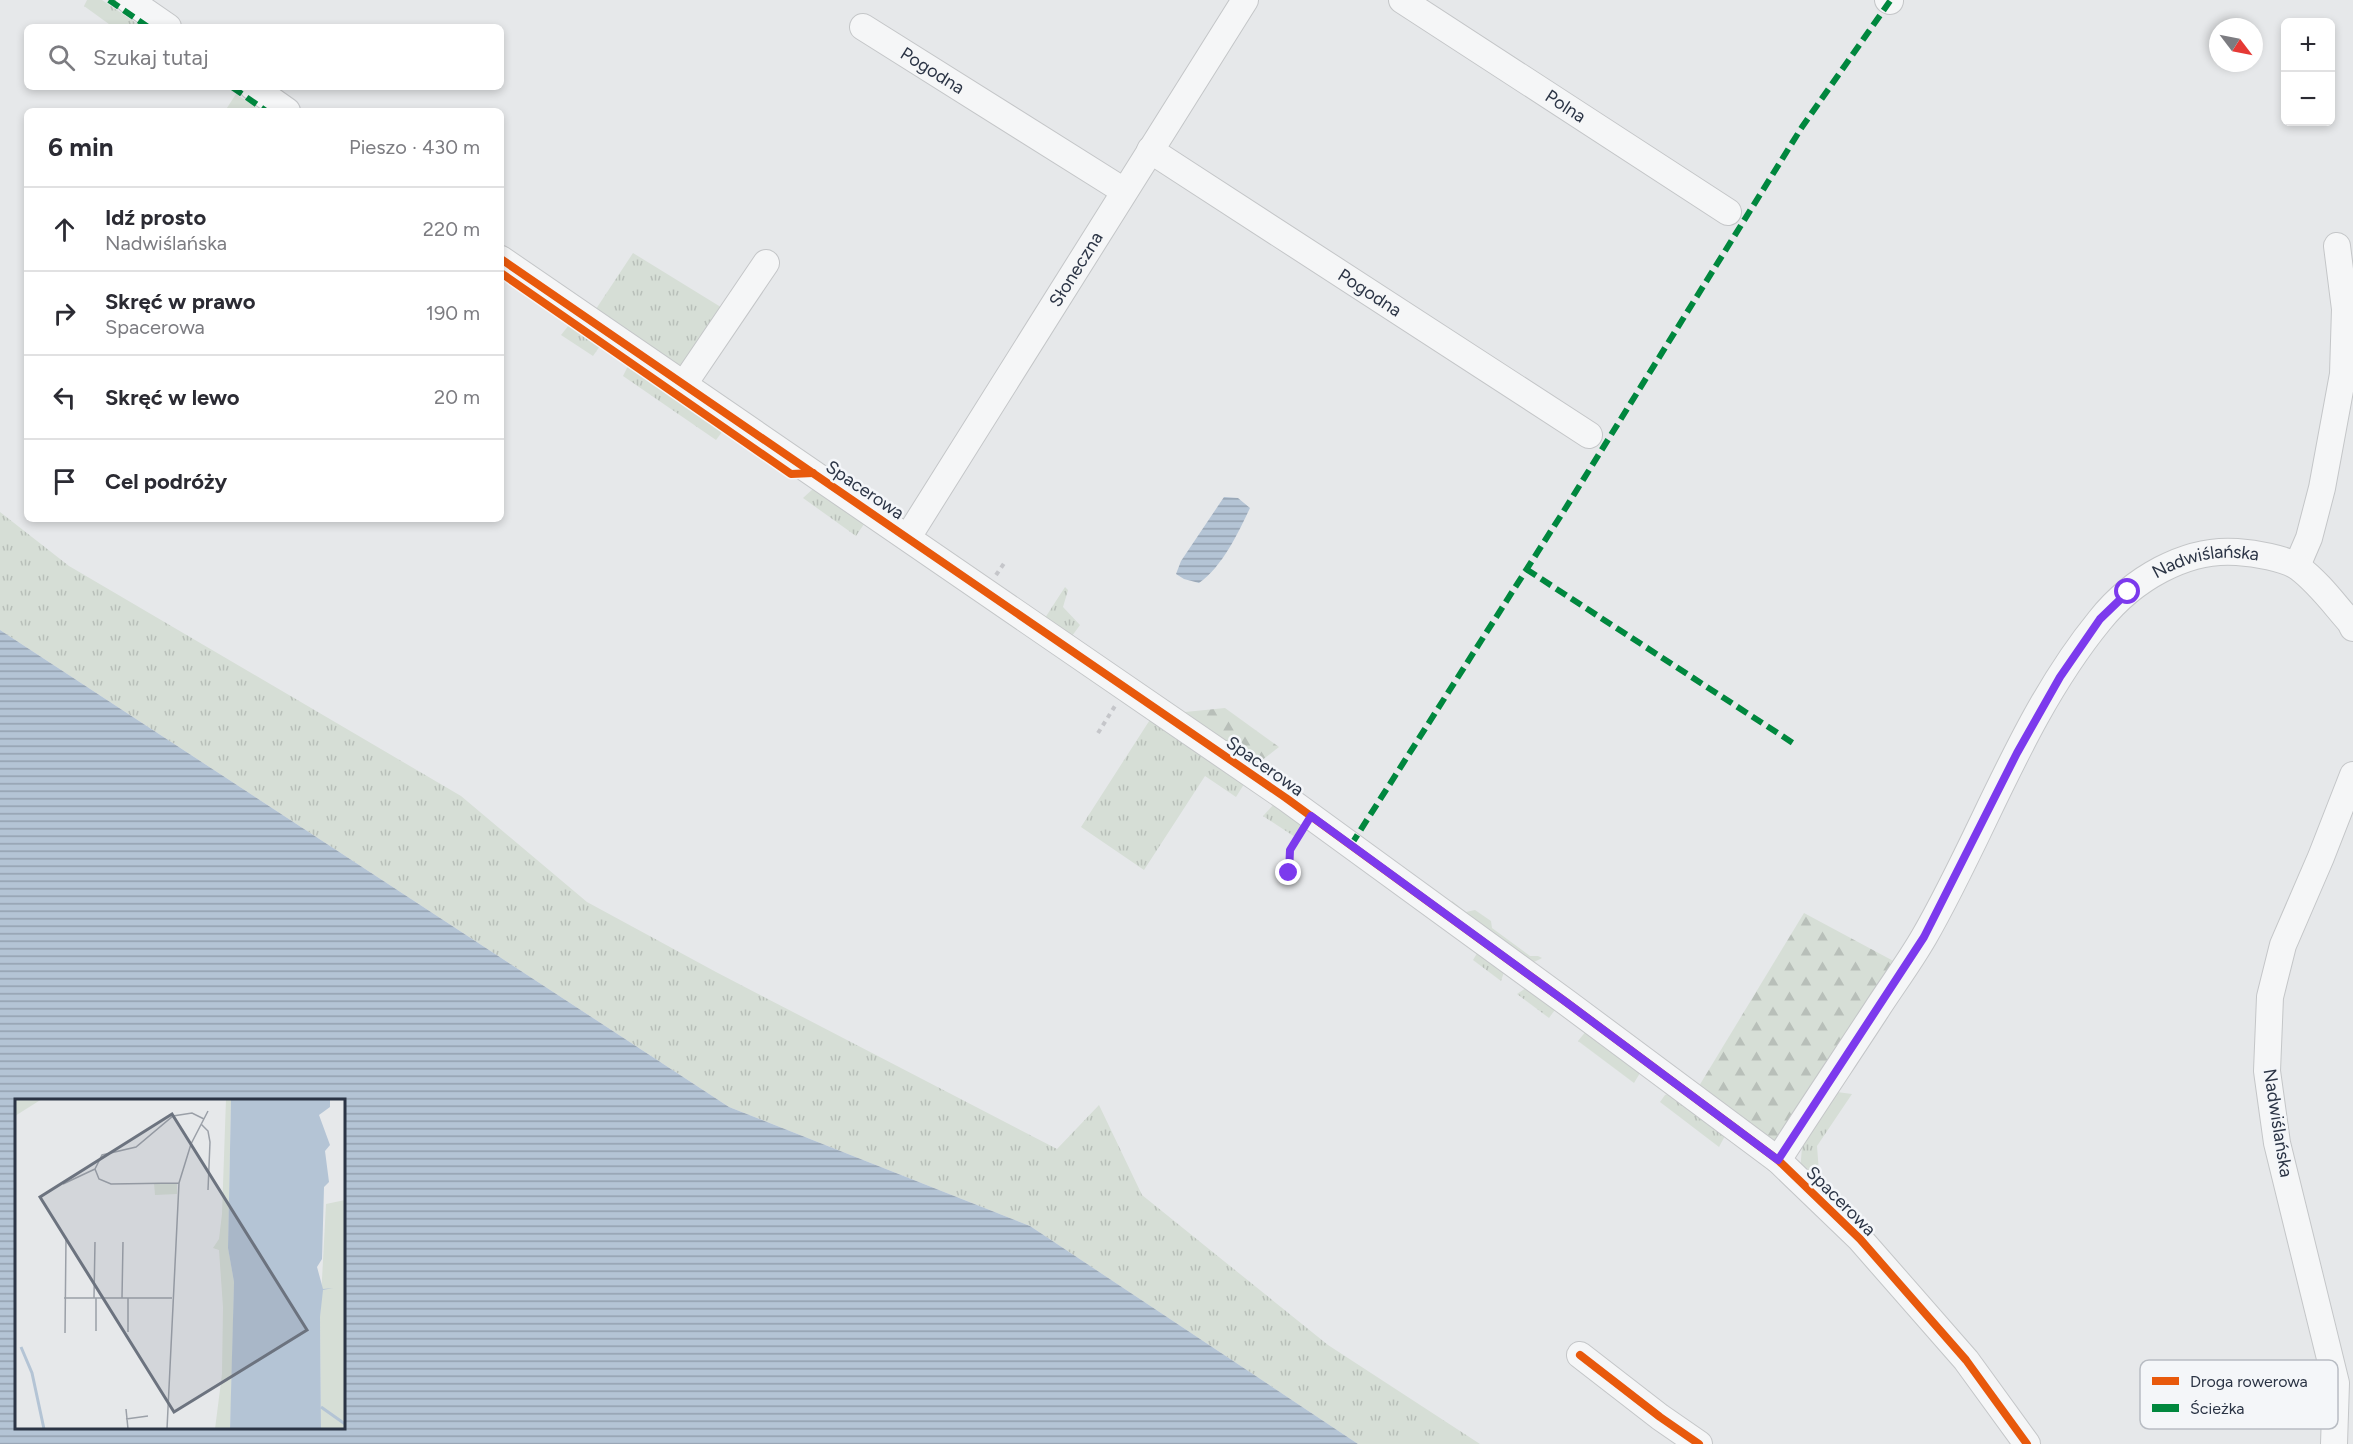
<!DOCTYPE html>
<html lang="pl">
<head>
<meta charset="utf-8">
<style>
  :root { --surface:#fff; --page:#f2f2f3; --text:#2b2b33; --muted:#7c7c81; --line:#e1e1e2 }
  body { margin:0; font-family:Figtree,sans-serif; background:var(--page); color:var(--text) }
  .controls { position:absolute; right:18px; top:18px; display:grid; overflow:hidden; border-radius:9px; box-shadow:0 3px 9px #0003 }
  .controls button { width:54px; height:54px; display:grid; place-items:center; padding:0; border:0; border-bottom:2px solid var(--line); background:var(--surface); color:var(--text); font:30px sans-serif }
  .compass { position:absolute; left:2209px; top:18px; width:54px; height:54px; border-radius:50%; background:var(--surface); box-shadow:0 3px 9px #0003; rotate:122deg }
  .stop { position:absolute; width:18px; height:18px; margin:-14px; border:4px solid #7c3aed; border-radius:50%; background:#fff }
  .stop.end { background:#7c3aed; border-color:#fff; box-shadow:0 2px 6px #0008 }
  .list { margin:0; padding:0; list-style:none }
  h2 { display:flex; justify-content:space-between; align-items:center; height:78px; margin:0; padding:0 24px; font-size:26px }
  h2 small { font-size:20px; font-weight:400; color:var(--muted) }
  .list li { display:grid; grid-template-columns:39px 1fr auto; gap:18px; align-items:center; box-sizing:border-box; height:84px; padding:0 24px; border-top:2px solid var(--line) }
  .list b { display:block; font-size:22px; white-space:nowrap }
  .list p { margin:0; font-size:20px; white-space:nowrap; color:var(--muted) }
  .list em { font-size:20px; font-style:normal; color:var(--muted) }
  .icon { flex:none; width:33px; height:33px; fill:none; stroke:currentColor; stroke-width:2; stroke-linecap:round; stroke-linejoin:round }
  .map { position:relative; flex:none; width:2353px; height:1444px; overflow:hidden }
  .search { position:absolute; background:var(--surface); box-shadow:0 3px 9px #0003; left:24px; top:24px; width:480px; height:66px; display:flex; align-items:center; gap:15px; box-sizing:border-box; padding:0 21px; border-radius:9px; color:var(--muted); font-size:22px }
  .panel { position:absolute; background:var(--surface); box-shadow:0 3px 9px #0003; left:24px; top:108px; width:480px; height:414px; border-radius:9px }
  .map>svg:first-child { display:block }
  .grass { fill:url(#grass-tufts) }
  .forest { fill:url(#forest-firs) }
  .water { fill:url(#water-rules); fill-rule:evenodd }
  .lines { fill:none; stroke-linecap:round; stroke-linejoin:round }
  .minor-casing { stroke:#c4c6c8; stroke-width:28 }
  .path { stroke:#c5c6ca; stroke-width:4; stroke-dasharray:4.5 4.5; stroke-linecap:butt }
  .minor { stroke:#f5f6f7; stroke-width:26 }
  .quiet { stroke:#00873e; stroke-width:6; stroke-dasharray:12 6; stroke-linecap:butt }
  .cycleway-casing { stroke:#f4f6f9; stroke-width:11 }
  .cycleway { stroke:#e8590c; stroke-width:8 }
  .route { stroke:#7c3aed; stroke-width:8 }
  .labels { text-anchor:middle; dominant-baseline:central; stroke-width:5; stroke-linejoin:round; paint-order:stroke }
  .street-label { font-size:18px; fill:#2b3445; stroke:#f4f6f9 }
  .inset-river { fill:none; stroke:#b4c4d5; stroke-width:3 }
  .inset-road { fill:none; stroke:#9ba0a8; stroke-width:1.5 }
  .view { fill:#6c737f; fill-opacity:0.15; stroke:#6c737f; stroke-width:3 }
  .inset-edge { fill:none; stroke:#2b3445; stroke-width:3 }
  .key { fill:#f4f6f9; stroke:#b8bcc3; stroke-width:1.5 }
  .key-label { font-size:16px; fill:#2b3445 }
</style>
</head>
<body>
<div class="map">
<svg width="2353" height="1444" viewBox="0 0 2353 1444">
  <defs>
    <pattern id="grass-tufts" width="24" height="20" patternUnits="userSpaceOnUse" patternTransform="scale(1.5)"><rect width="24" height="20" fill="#d6ded6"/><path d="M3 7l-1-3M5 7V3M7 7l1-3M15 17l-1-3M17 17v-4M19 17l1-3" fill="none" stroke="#b8bfb9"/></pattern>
    <pattern id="forest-firs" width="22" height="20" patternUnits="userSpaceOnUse" patternTransform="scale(1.5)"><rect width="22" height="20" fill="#d6ded6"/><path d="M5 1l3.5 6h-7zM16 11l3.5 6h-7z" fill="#b8bfb9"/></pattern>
    <pattern id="water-rules" width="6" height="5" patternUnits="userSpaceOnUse" patternTransform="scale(1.5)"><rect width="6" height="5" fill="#b4c4d5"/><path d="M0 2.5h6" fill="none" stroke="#93a0af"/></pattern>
  </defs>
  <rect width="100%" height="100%" fill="#e6e8ea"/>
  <g class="grass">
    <path d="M 87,0 L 102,0 L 142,27 L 113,27 L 84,6 Z"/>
    <path d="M 236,94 L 261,111 L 225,111 Z"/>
    <path d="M 633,253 L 724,309 L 687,364 L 678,365 L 596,309 Z"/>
    <path d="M 569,325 L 600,346 L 593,356 L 561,335 Z"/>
    <path d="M 628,366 L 722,432 L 716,440 L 623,376 Z"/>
    <path d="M 815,487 L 866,521 L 856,536 L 803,498 Z"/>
    <path d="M 0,512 L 69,566 L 461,796 L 587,902 L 716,972 L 1057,1149 L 1099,1105 L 1142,1195 L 1328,1345 L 1480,1444 L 1358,1444 L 1030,1226 L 729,1107 L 0,630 Z"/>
    <path d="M 1065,587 L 1068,590 L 1063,607 L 1080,625 L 1072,636 L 1045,618 Z"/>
    <path d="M 1153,715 L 1246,781 L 1236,797 L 1205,776 L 1144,870 L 1081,827 Z"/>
    <path d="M 1276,802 L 1305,822 L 1295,837 L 1263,816 Z"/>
    <path d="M 1452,901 L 1466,912 L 1475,910 L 1491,921 L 1492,928 L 1530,956 L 1538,956 L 1542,958 L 1530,964 L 1450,905 Z"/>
    <path d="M 1479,950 L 1505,969 L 1501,981 L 1473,960 Z"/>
    <path d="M 1529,986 L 1557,1007 L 1549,1018 L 1517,994 Z"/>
    <path d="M 1587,1030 L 1640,1073 L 1634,1083 L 1578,1041 Z"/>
    <path d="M 1837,1092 L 1852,1094 L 1817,1146 L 1820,1185 L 1800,1170 L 1802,1148 Z"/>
    <path d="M 1671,1093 L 1726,1134 L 1719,1147 L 1660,1102 L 1665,1095 Z"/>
  </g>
  <g class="forest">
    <path d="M 1225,708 L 1279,747 L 1257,764 L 1185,712 Z"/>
    <path d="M 1804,913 L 1899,964 L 1794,1128 L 1774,1141 L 1696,1091 Z"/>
  </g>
  <g class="water">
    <path d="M 1224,497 L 1238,498 L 1250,508 C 1238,533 1223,566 1199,583 L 1184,579 L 1176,574 L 1181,561 Z"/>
    <path d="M 0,630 L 729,1107 L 1030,1226 L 1358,1444 L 0,1444 ZM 16,1100 L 344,1100 L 344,1428 L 16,1428 Z"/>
  </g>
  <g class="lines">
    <defs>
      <g id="minor">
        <path d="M 129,0 L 168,27"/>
        <path id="s1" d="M 1402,0 L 1728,212"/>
        <path d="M 1888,0 L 1890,1"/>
        <path id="s2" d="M 863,27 L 1124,191"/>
        <path d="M 253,87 L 287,111"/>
        <path id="s3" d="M 1150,150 L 1589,435"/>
        <path d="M 501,259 L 1286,798 L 1566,1002 L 1778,1160 L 1860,1239 L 1966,1360 L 2027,1444"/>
        <path d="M 684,384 L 766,263"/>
        <path id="s4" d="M 908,537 L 1245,0"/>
        <path d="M 2297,566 L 2309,538 L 2322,488 L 2343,374 L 2345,309 L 2337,246"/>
        <path id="s5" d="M 1778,1160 C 1810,1110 1843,1061 1875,1012 C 1891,987 1909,963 1924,937 C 1984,833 2023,714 2100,620 C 2132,580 2185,548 2237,552 C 2253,553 2286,558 2299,568 C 2319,583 2334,604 2350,622 L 2353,628"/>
        <path d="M 1580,1355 L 1660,1417 L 1699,1444"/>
        <path d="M 2334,1444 L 2336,1383 L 2277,1143 L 2267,1071 L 2270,997 L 2283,945 L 2321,857 L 2353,775"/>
      </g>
    </defs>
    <use href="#minor" class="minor-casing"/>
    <g class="path">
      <path d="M 996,575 L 1005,562"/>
      <path d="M 1098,733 L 1115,706"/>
      <path d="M 1289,873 L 1290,851 L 1299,834"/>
    </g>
    <use href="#minor" class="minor"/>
    <g class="quiet">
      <path d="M 109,0 L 148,27"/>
      <path d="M 232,87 L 266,111"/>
      <path d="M 1526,569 L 1796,745"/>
      <path d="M 1351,845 L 1565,509 L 1802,127 L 1890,1"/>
    </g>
    <defs>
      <g id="cycleway">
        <path d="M 501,259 L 1286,798 L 1566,1002 L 1778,1160 L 1860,1239 L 1966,1360 L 2027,1444"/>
        <path d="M 501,273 L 791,474 L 813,473"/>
        <path d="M 1580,1355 L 1660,1417 L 1699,1444"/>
      </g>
    </defs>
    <use href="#cycleway" class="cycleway-casing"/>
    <use href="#cycleway" class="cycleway"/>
  </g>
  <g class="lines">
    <path class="route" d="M 1289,873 L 1290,850 L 1311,816 L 1566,1002 L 1778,1160 L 1924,937 L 2017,753 L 2060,677 L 2100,619 L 2128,592"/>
  </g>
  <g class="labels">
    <g class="street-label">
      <text stroke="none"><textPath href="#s2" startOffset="82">Pogodna</textPath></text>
      <text stroke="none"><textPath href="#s1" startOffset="195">Polna</textPath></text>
      <text stroke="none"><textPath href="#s4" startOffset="316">Słoneczna</textPath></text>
      <text stroke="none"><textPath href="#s3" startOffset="262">Pogodna</textPath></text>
      <text transform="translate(865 490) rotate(34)">Spacerowa</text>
      <text stroke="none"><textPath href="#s5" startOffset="756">Nadwiślańska</textPath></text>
      <text transform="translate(1265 766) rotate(35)">Spacerowa</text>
      <text transform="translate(2278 1123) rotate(81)">Nadwiślańska</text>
      <text transform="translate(1841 1201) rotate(45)">Spacerowa</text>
    </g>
  </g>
  <g transform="translate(15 1099)">
    <rect width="330" height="330" fill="#e6e8ea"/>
    <path d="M 211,0 L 216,0 L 213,149 L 219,183 L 216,308 L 215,330 L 200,330 L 207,275 L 208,208 L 204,151 L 198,149 L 204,140 L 207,115 ZM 330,101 L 330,330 L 306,330 L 305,218 L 311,105 Z" fill="#d6ded6"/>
    <path d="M 139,84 L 162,85 L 162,95 L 140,96 Z" fill="#d6ded6"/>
    <path d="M 0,0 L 27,0 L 0,17 Z" fill="#d6ded6"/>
    <path d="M 216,0 L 315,0 L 315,8 L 304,16 L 315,46 L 310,52 L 314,83 L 309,88 L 307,160 L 302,168 L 308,190 L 318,189 L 308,191 L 305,218 L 306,330 L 215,330 L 219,183 L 213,149 Z" fill="#b4c4d5"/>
    <path class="inset-river" d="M 6,248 L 17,274 L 29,330M 306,308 L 330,325"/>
    <path class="inset-road" d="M 186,25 L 193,32 L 195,43 L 193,91M 164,84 L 96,85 L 84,80 L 80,70 L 87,56 L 121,48 L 158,17 L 177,14 L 189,20M 48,85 L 80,70M 49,199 L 157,199M 79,199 L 80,143M 107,199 L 108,143M 81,232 L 81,199M 113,233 L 113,199M 50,234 L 51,140M 111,310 L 113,330M 111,320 L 133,317M 152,330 L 164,84 L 176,45 L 193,12"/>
    <path class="view" d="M 157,15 L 292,231 L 159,313 L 25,98 Z"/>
    <rect width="330" height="330" class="inset-edge"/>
  </g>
  <rect x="2140" y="1360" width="198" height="69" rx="9" class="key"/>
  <rect x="2152" y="1377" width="27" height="8" fill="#e8590c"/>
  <rect x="2152" y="1404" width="27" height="8" fill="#00873e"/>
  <g class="key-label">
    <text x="2190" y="1387">Droga rowerowa</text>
    <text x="2190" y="1414">Ścieżka</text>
  </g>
</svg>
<div class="controls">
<button>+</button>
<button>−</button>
</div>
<svg class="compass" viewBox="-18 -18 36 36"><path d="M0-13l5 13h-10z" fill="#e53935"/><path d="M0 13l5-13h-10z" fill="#7c7c81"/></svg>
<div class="stop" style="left:2128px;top:592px"></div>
<div class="stop end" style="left:1289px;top:873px"></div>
<div class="search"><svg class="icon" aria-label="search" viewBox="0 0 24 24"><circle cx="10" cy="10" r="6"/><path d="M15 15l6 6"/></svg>Szukaj tutaj</div>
<section class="panel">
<h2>6 min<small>Pieszo · 430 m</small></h2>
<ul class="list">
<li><svg class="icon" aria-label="ahead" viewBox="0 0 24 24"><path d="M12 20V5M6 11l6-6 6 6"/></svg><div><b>Idź prosto</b><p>Nadwiślańska</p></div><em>220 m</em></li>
<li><svg class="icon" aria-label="right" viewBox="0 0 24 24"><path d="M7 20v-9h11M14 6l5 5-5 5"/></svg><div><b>Skręć w prawo</b><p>Spacerowa</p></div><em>190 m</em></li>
<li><svg class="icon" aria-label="left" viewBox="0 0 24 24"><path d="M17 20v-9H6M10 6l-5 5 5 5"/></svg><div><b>Skręć w lewo</b></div><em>20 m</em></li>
<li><svg class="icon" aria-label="arrive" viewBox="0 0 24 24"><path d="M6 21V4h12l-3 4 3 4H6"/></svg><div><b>Cel podróży</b></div></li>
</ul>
</section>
</div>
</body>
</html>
